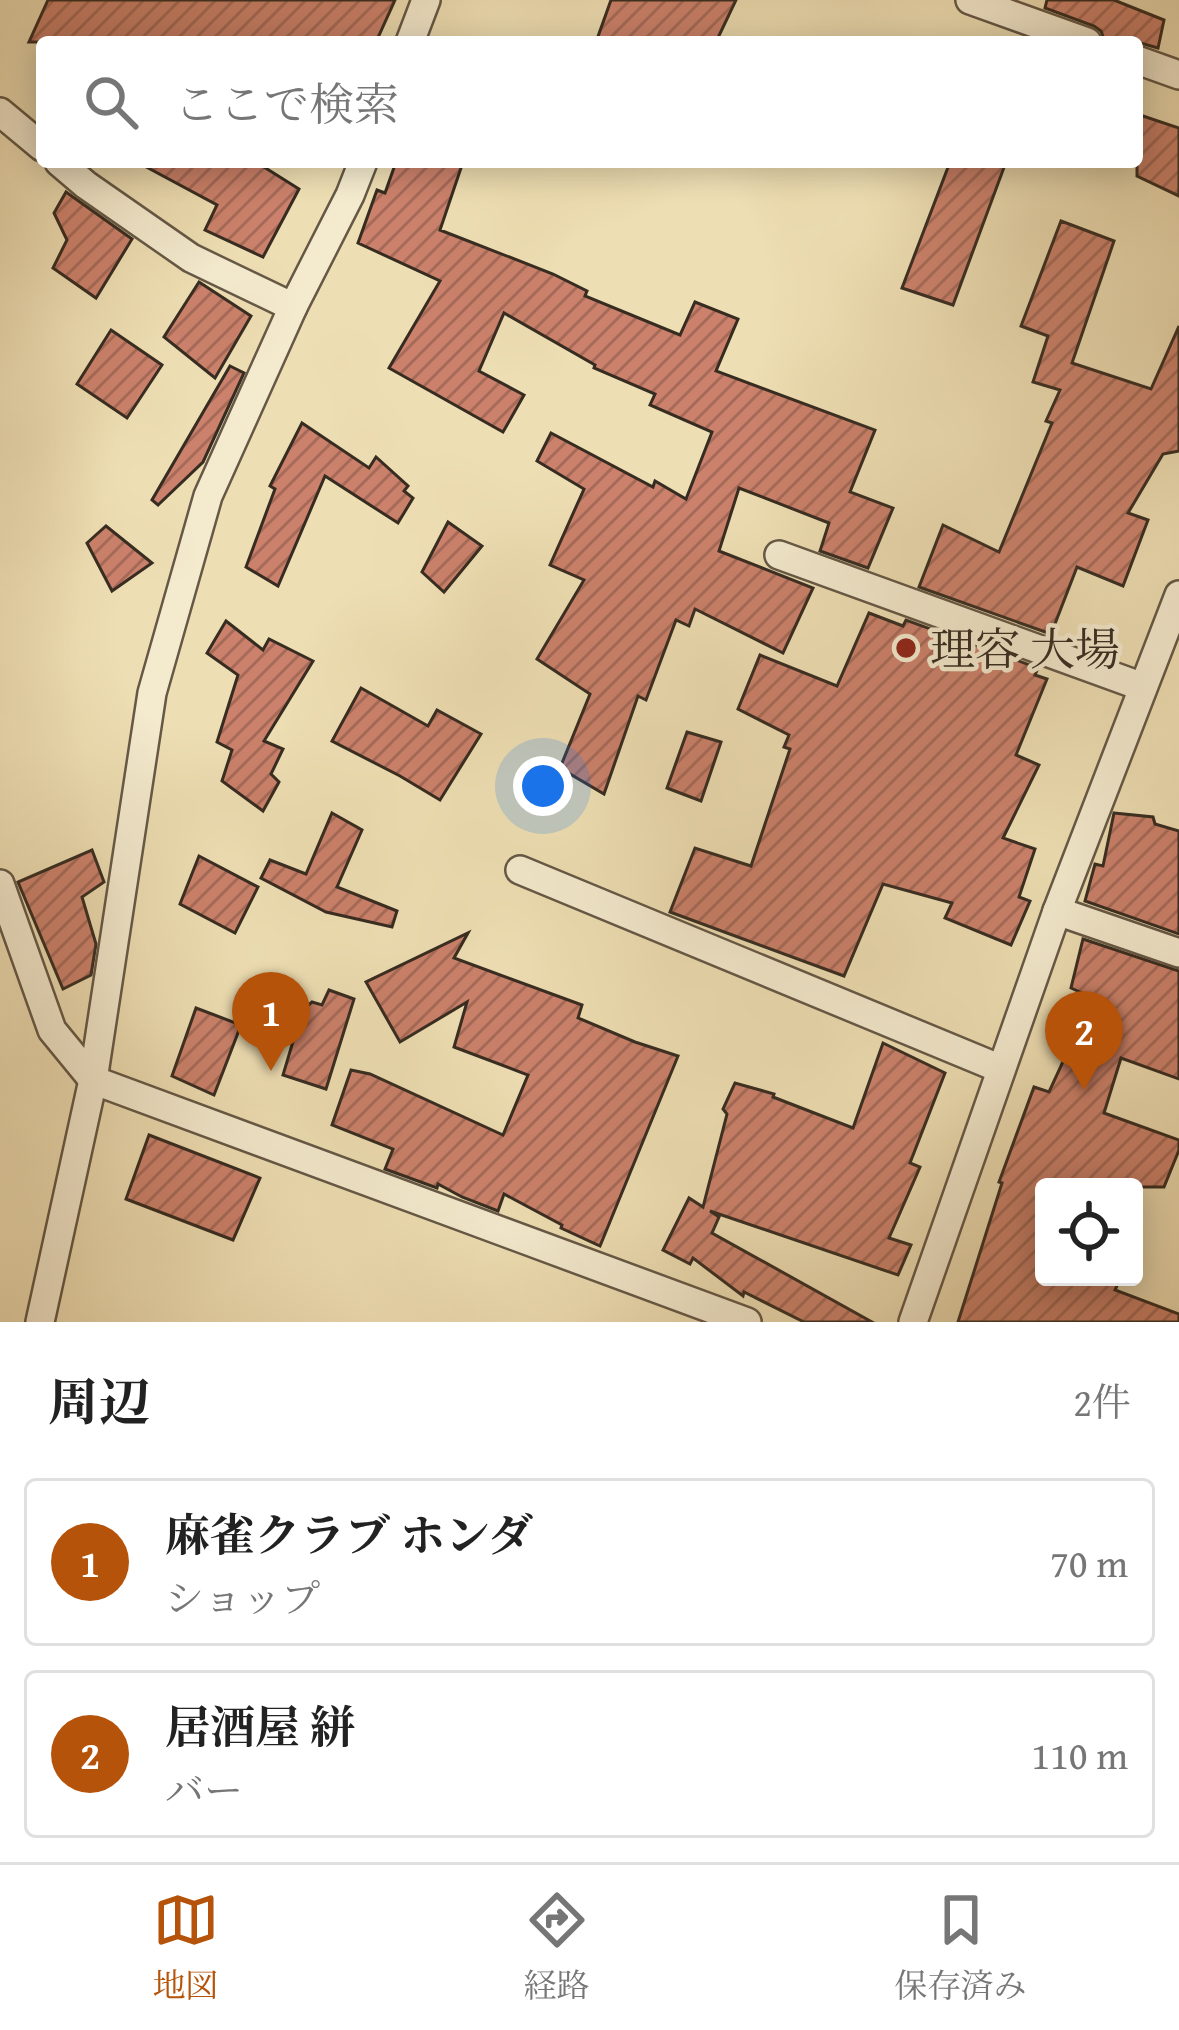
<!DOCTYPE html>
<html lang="ja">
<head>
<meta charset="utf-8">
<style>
  :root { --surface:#fff; --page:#f2f2f2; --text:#222; --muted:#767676; --line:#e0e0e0; --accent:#b45309 }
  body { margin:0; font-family:"Gentium Book Plus","Noto Serif JP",serif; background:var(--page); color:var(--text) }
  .controls { position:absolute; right:36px; bottom:36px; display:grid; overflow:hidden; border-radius:12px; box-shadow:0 6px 30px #0003 }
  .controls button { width:108px; height:108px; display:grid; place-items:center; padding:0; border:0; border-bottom:3px solid var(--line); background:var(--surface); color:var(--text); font:60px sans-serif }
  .you { position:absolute; left:543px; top:786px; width:42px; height:42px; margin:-30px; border:9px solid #fff; border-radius:50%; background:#1a73e8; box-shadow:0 0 0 18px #1a73e833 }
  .badge { display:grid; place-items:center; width:78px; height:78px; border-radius:50%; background:var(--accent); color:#fff; font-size:39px; font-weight:700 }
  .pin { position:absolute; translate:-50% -99px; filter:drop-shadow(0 3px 6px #0008) }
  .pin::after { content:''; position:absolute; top:63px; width:42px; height:36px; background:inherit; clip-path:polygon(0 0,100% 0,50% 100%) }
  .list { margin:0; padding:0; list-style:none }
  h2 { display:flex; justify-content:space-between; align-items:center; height:156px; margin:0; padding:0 48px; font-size:51px }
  h2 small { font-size:39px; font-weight:400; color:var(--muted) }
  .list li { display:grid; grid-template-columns:78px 1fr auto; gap:36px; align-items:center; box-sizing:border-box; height:168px; margin:0 24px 24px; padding:0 24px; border:3px solid var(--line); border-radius:12px }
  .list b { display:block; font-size:45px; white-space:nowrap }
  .list p { margin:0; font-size:39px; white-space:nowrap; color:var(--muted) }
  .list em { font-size:39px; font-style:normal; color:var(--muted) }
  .icon { flex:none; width:66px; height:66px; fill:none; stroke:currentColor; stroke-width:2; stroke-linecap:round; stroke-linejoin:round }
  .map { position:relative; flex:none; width:1179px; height:1322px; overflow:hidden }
  .search { position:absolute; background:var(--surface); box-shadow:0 6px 30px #0003; left:36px; right:36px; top:36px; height:132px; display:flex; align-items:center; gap:30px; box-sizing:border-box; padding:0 42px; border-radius:12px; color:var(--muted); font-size:45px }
  .sheet { height:540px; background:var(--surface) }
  nav { display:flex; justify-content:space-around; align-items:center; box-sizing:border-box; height:168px; border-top:3px solid var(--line); background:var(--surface); font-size:33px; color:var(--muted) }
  nav a { display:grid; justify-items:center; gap:6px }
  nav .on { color:var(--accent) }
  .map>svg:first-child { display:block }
  .building { fill:url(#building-hatch); stroke:#372c21; stroke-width:3 }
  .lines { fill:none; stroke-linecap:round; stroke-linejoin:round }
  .street-casing { stroke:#655846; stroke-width:32 }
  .street { stroke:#f4eace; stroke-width:27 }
  .poi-dot { fill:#8f2418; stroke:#f4eace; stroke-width:4.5 }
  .labels { text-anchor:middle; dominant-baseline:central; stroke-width:9; stroke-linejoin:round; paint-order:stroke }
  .poi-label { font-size:45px; fill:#372c21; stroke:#f4eace; text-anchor:start }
</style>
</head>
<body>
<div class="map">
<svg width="1179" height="1322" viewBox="0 0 1179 1322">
  <defs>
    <pattern id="building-hatch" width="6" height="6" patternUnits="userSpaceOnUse" patternTransform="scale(3)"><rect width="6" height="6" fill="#cb816b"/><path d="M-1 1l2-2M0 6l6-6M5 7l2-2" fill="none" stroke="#a66a58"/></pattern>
  </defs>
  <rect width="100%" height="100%" fill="#eedeb3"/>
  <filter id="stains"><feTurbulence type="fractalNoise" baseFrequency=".00167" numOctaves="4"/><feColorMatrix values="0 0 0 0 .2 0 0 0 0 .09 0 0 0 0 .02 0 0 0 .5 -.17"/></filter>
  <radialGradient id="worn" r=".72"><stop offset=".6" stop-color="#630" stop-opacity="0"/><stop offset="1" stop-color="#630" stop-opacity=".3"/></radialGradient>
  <g class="building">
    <path d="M 48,0 L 395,0 L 376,42 L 29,42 Z"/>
    <path d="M 611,0 L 736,0 L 716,42 L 596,42 Z"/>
    <path d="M 1047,0 L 1114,0 L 1164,20 L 1158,48 L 1137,42 L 1105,42 L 1101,31 L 1094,26 L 1045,8 Z"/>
    <path d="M 1137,114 L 1179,128 L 1179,196 L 1137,176 Z"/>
    <path d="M 137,162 L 256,162 L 299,189 L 263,257 L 205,230 L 217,205 Z"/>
    <path d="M 396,162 L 463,162 L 440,230 L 553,274 L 587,291 L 585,296 L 680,335 L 695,302 L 738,319 L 716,371 L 875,430 L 850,492 L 893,508 L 868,568 L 820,551 L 829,523 L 739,488 L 719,551 L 813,588 L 783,653 L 695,609 L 689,626 L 676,620 L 646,700 L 638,696 L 604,794 L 560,768 L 590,694 L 537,659 L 584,580 L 550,565 L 584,489 L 537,461 L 551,433 L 653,487 L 655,481 L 686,499 L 712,432 L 650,405 L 655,394 L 594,368 L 595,365 L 504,313 L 479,371 L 524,395 L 503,432 L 389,368 L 440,281 L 358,243 L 377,190 L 385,193 Z"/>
    <path d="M 950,162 L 1006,162 L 953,305 L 902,288 Z"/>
    <path d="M 66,192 L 132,239 L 96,298 L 53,268 L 67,240 L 54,213 Z"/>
    <path d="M 1061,221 L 1114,241 L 1072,363 L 1151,389 L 1179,326 L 1179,451 L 1163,454 L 1128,513 L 1148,520 L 1123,586 L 1077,567 L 1051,634 L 919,587 L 943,525 L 999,552 L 1052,423 L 1046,421 L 1060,390 L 1033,382 L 1048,336 L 1021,326 Z"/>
    <path d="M 199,282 L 251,316 L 215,378 L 164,337 Z"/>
    <path d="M 111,330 L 162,365 L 127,418 L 77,384 Z"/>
    <path d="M 230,366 L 244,373 L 203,462 L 158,505 L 152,500 Z"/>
    <path d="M 302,423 L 369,468 L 376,457 L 408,486 L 404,491 L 413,498 L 398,523 L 325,476 L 278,586 L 246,567 L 275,489 L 270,486 Z"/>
    <path d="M 448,522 L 482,546 L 444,592 L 422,572 Z"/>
    <path d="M 106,526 L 152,563 L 112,591 L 87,543 Z"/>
    <path d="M 869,613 L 903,626 L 906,620 L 1038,668 L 1035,675 L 1047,679 L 1016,755 L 1039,765 L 1003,838 L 1035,849 L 1019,897 L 1030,901 L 1011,945 L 945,918 L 952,903 L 883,884 L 844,976 L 670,912 L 695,848 L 751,866 L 790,749 L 784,747 L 789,735 L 738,709 L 760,655 L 837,686 Z"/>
    <path d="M 226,621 L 263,650 L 269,639 L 313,661 L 264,741 L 283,749 L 271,774 L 279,782 L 263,811 L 222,781 L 232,750 L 217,742 L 238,675 L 207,653 Z"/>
    <path d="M 361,688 L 428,726 L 437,710 L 481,734 L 440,800 L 400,776 L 332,741 Z"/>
    <path d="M 687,732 L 721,742 L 701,801 L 667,788 Z"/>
    <path d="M 332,813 L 362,830 L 337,887 L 397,911 L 392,927 L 326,912 L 261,878 L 270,860 L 306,874 Z"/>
    <path d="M 1114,813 L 1153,817 L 1155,824 L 1179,831 L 1179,934 L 1085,901 L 1095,864 L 1103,866 Z"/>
    <path d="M 92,850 L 104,882 L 82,897 L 96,944 L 91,975 L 63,989 L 18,882 Z"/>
    <path d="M 199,856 L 258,887 L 235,933 L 180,904 Z"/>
    <path d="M 468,933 L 454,958 L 582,1005 L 578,1018 L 635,1042 L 678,1056 L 600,1246 L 561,1228 L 562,1225 L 504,1194 L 498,1211 L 462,1197 L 438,1184 L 437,1188 L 385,1169 L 393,1149 L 332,1125 L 351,1070 L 370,1074 L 503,1135 L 528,1075 L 454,1047 L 467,1002 L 400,1042 L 366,982 Z"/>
    <path d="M 1083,939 L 1179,971 L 1179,1079 L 1121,1058 L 1104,1113 L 1179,1140 L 1179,1150 L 1164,1187 L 1044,1187 L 1044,1277 L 1121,1277 L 1115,1290 L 1179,1314 L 1179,1322 L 958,1322 L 1002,1183 L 999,1182 L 1034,1087 L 1049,1092 L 1073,1040 L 1067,1037 L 1082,993 L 1071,988 Z"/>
    <path d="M 329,990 L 354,999 L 326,1089 L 283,1075 L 297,1028 L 287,1025 L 312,1002 L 322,1005 Z"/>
    <path d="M 196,1008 L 241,1025 L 214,1095 L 172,1076 Z"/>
    <path d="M 883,1043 L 945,1073 L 910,1163 L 920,1167 L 889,1238 L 911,1245 L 898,1275 L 710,1211 L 719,1217 L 712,1233 L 872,1322 L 804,1322 L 744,1292 L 743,1296 L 693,1258 L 690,1264 L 663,1250 L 689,1198 L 703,1207 L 727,1114 L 723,1109 L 735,1083 L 774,1094 L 773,1097 L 853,1128 Z"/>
    <path d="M 149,1135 L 260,1178 L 233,1240 L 126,1199 Z"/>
  </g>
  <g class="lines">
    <defs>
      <g id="street">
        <path d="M 970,0 L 1087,42"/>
        <path d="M 410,42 L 426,0"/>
        <path d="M 1137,60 L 1179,75"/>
        <path d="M 0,112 L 42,147"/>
        <path d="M 59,162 L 86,185 L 191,258 L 293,307"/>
        <path d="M 779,555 L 1143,687"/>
        <path d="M 520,870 L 1001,1069"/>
        <path d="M 0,884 L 52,1030 L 93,1080 L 747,1322"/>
        <path d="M 1057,911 L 1179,953"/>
        <path d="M 40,1322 L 93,1080 L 152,693 L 208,496 L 293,307 L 350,195 L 363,162"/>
        <path d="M 913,1322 L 1057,911 L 1179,595"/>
      </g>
    </defs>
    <use href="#street" class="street-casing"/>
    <use href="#street" class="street"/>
  </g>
  <circle class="poi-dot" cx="906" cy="648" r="12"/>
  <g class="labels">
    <g class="poi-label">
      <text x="930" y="648">理容 大場</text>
    </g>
  </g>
  <rect width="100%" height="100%" filter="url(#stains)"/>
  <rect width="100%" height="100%" fill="url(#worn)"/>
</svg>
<div class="controls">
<button><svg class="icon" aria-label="locate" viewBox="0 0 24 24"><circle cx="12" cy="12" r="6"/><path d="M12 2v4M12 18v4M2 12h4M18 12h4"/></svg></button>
</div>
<div class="you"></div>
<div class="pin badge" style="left:271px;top:1071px">1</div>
<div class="pin badge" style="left:1084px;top:1090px">2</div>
<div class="search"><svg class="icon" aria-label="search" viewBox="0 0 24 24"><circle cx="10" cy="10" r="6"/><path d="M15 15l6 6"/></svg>ここで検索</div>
</div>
<section class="sheet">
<h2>周辺<small>2件</small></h2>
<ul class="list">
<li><span class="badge">1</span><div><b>麻雀クラブ ホンダ</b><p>ショップ</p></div><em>70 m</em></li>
<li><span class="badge">2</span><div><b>居酒屋 絣</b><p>バー</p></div><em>110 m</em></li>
</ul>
</section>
<nav>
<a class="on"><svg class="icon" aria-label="map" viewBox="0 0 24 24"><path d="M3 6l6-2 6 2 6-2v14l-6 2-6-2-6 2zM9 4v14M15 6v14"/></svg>地図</a>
<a><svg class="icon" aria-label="directions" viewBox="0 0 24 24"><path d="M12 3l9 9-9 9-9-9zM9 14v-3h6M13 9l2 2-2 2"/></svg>経路</a>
<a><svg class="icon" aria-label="saved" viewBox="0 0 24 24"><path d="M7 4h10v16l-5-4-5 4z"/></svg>保存済み</a>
</nav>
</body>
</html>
